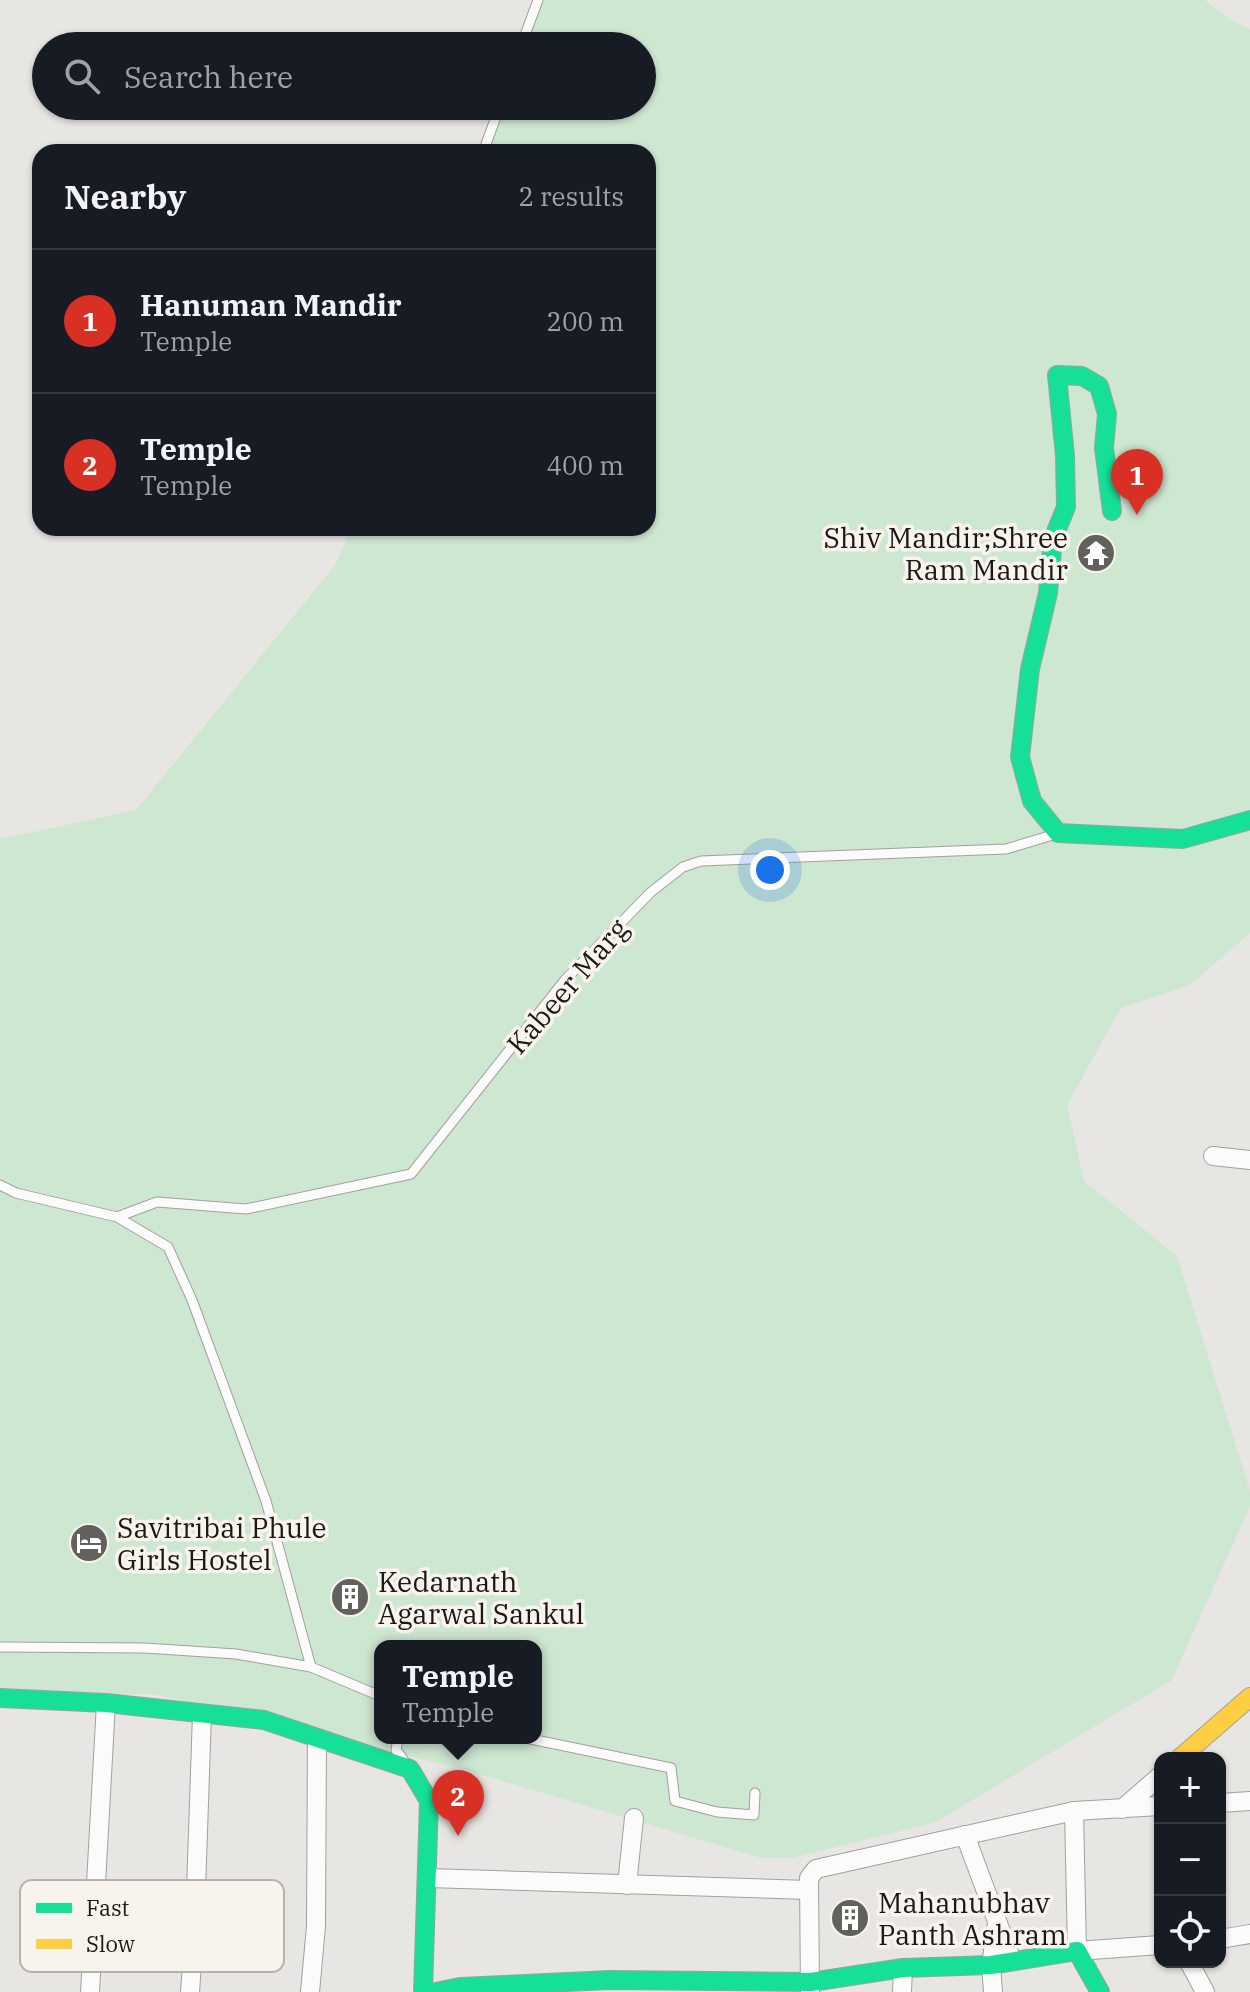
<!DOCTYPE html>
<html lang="en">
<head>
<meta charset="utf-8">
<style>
  :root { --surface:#171b24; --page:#20242c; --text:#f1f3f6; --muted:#9ea1a6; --line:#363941; --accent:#d93025 }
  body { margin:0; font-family:"IBM Plex Serif",serif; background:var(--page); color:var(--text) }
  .controls { position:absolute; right:24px; bottom:24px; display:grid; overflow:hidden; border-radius:16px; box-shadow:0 2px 6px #0004 }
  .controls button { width:72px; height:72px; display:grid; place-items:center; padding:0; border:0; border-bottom:2px solid var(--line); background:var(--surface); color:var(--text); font:40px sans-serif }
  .you { position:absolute; left:770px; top:870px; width:28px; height:28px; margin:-20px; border:6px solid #fff; border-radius:50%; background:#1a73e8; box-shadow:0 0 0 12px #1a73e833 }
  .badge { display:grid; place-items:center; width:52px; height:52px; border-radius:50%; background:var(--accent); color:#fff; font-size:26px; font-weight:700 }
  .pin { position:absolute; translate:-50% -66px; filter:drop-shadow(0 2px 4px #0008) }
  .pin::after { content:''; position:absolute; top:42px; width:28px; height:24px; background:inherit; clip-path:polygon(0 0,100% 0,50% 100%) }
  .popup { position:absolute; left:374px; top:1640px; width:168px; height:104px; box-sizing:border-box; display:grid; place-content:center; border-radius:16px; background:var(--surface); filter:drop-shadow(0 2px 6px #0005); font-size:26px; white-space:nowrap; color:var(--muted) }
  .popup b { font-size:30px; color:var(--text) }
  .popup::after { content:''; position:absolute; left:50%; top:100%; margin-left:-16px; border:16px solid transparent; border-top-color:var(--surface) }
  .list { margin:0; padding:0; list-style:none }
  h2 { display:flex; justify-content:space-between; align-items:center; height:104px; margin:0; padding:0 32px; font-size:34px }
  h2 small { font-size:26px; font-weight:400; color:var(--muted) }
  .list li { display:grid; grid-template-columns:52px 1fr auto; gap:24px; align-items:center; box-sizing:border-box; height:144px; padding:0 32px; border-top:2px solid var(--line) }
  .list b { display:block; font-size:30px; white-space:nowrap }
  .list p { margin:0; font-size:26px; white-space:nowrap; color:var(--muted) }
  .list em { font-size:26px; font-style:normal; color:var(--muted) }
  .icon { flex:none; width:44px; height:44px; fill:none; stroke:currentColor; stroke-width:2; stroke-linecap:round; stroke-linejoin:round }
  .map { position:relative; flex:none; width:1250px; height:1992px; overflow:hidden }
  .search { position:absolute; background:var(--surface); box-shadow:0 2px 6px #0004; left:32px; top:32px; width:624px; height:88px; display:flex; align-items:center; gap:20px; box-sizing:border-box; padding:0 28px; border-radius:44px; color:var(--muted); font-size:30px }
  .panel { position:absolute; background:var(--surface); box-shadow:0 2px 6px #0004; left:32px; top:144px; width:624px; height:392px; border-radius:24px }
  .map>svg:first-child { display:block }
  .green { fill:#cee7d1; fill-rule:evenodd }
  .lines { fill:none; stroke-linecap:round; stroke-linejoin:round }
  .lane-casing { stroke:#a2a09d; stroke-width:11 }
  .street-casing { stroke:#a2a09d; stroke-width:20 }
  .fast-casing { stroke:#a2a09d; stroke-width:20 }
  .slow-casing { stroke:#a2a09d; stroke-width:20 }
  .lane { stroke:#fcfbfb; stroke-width:9 }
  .street { stroke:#fcfbfb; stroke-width:18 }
  .fast { stroke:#16e098; stroke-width:18 }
  .slow { stroke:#ffcf43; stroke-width:18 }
  .labels { text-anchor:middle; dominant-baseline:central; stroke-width:7; stroke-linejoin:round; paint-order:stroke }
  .poi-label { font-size:28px; fill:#1a1916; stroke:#f8f4ed; text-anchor:start }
  .street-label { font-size:28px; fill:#1a1916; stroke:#f8f4ed }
  .key { fill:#f8f4ed; stroke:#b5b2ac; stroke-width:2 }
  .key-label { font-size:22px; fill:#1a1916 }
</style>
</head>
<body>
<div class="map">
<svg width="1250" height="1992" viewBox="0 0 1250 1992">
  <rect width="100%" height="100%" fill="#e8e6e2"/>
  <path class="green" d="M 543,0 L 1205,0 L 1232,21 L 1250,29 L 1250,933 L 1190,985 L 1121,1008 L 1067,1105 L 1084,1181 L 1177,1256 L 1250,1491 L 1250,1506 L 1172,1680 L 936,1822 L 792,1858 L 761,1858 L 466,1770 L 153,1694 L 0,1696 L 0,839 L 136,810 L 336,564 L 351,528 L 648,528 L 648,152 L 484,152 L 499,106 L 642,106 L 642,46 L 519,46 L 524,30 ZM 380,1646 L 536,1646 L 536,1738 L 380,1738 Z"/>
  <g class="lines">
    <defs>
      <g id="lane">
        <path d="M 521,46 L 538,0"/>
        <path d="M 486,144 L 500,106"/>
        <path d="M 0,1185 L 16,1193 L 117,1217 L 168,1247 L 192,1300 L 266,1501 L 311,1667"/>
        <path d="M 117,1217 L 157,1202 L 246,1209 L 411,1174 L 565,980 L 651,892 L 683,867 L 701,861 L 1006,849 L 1056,834"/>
        <path d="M 0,1647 L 145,1648 L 236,1654 L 311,1667 L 380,1696"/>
        <path d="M 398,1738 L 396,1750 L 403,1759"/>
        <path d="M 526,1738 L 671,1768 L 675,1801 L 717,1812 L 754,1815 L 755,1793"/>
      </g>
      <g id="street">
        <path d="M 1213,1156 L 1250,1160"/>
        <path d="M 1220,1803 L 1250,1801"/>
        <path d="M 1160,1806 L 1074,1811 L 1077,1951 L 1160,1945"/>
        <path d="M 1122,1809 L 1160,1776"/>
        <path d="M 965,1835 L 1012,1961"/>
        <path d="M 428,1878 L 809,1890"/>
        <path d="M 627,1885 L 634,1818"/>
        <path d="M 1220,1939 L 1250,1934"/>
        <path d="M 1189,1962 L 1205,1992"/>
        <path d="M 90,1992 L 106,1703"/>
        <path d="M 190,1992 L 195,1920 L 202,1714"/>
        <path d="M 310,1992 L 316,1926 L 317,1738"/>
        <path d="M 810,1992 L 809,1878 L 816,1869 L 1074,1811"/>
        <path d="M 902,1992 L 903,1968"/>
        <path d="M 993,1992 L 991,1965 L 997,1923"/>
      </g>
      <g id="fast">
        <path d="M 1112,511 L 1104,448 L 1107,414 L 1099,386 L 1082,376 L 1057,375 L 1065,456 L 1066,507 L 1053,539 L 1048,593 L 1030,669 L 1020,757 L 1032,801 L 1058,833 L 1183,839 L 1250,820"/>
        <path d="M 0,1698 L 106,1703 L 264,1720 L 410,1769 L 429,1801 L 423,1992"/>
        <path d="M 436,1992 L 460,1987 L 610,1980 L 811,1982 L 903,1968 L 991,1965 L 1077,1951 L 1100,1992"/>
      </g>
      <path id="slow" d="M 1180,1758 L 1250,1697"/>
    </defs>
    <use href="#lane" class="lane-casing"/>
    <use href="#street" class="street-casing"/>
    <use href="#fast" class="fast-casing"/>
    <use href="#slow" class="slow-casing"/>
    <use href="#lane" class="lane"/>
    <use href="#street" class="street"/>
    <use href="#fast" class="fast"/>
    <use href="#slow" class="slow"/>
  </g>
  <defs>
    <symbol id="temple-disc" viewBox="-11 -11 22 22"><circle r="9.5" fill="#62615d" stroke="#f8f4ed"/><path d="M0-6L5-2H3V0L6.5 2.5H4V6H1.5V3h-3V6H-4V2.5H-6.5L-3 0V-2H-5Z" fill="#fff"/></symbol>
    <symbol id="hotel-disc" viewBox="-11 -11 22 22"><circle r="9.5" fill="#62615d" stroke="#f8f4ed"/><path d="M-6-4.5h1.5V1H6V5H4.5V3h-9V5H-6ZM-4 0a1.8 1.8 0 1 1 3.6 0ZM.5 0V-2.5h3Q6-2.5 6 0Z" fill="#fff"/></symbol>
    <symbol id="building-disc" viewBox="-11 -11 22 22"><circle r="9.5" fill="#62615d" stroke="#f8f4ed"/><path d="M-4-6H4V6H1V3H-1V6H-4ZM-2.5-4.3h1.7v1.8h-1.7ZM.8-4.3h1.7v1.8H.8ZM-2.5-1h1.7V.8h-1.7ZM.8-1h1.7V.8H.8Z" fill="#fff"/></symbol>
  </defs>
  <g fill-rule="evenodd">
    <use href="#temple-disc" x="1074" y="531" width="44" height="44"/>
    <use href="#hotel-disc" x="67" y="1521" width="44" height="44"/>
    <use href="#building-disc" x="328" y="1575" width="44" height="44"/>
    <use href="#building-disc" x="828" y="1896" width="44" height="44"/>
  </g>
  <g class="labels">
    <g class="poi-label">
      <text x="1068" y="537" text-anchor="end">Shiv Mandir;Shree<tspan x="1068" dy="32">Ram Mandir</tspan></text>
      <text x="117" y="1527">Savitribai Phule<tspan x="117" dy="32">Girls Hostel</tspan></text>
      <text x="378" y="1581">Kedarnath<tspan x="378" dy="32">Agarwal Sankul</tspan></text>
      <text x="878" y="1902">Mahanubhav<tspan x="878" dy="32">Panth Ashram</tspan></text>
    </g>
    <g class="street-label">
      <text transform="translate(567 986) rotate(-49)">Kabeer Marg</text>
    </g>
  </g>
  <rect x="20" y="1880" width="264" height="92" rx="12" class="key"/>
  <rect x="36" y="1903" width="36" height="10" fill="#16e098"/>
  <rect x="36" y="1939" width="36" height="10" fill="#ffcf43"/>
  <g class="key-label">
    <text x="86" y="1916">Fast</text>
    <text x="86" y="1952">Slow</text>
  </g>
</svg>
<div class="controls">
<button>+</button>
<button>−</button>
<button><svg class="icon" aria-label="locate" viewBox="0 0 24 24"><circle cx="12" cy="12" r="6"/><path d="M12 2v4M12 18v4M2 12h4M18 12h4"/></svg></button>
</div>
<div class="you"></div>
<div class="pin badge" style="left:1137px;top:515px">1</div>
<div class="pin badge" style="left:458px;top:1836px">2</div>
<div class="popup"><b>Temple</b>Temple</div>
<div class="search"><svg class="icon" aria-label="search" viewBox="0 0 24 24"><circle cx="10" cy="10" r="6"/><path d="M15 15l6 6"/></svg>Search here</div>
<section class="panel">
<h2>Nearby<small>2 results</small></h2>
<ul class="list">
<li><span class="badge">1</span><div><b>Hanuman Mandir</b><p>Temple</p></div><em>200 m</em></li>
<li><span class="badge">2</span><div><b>Temple</b><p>Temple</p></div><em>400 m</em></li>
</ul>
</section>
</div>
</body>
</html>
